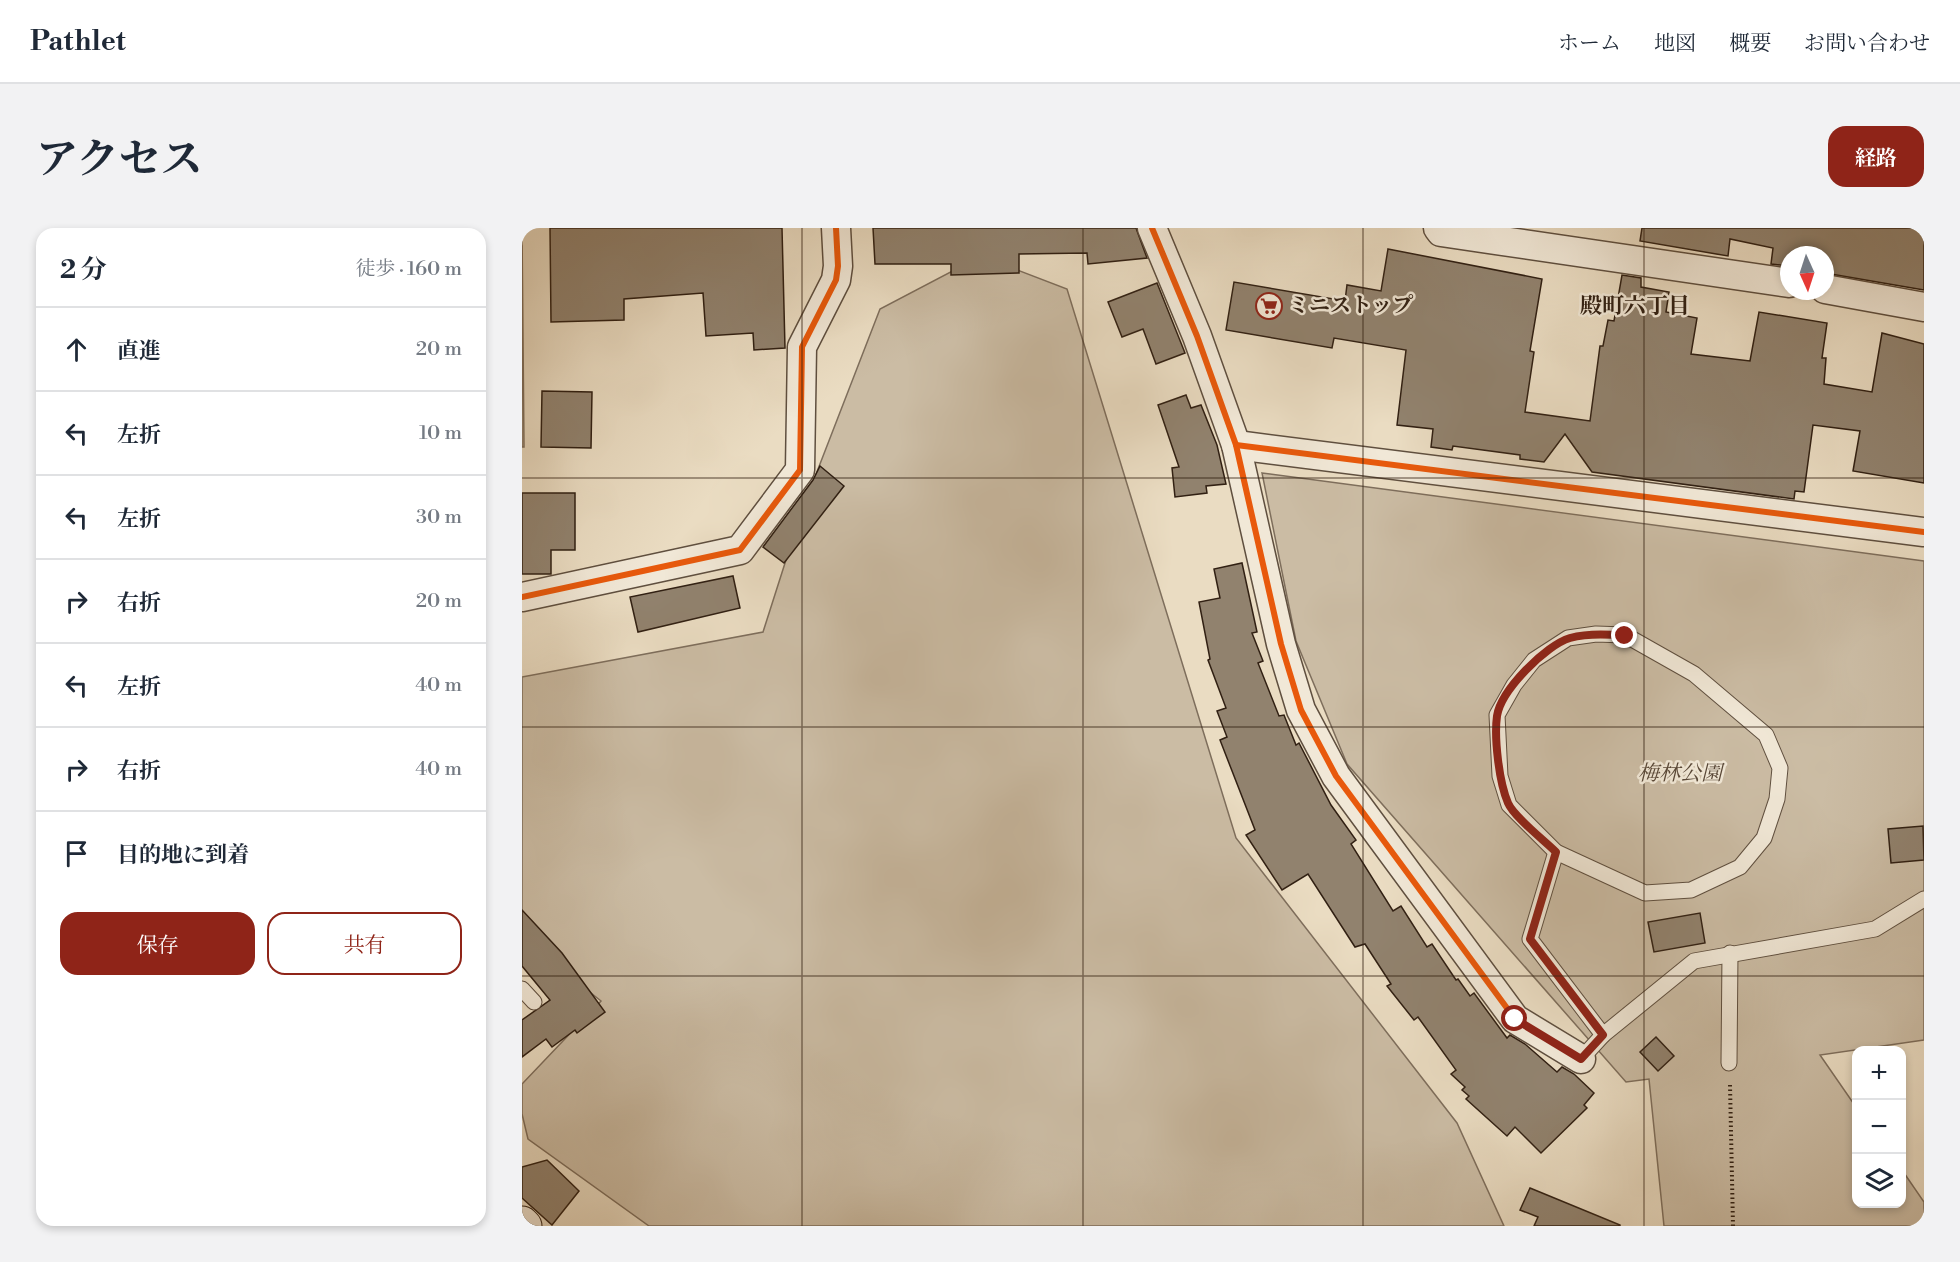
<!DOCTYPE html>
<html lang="ja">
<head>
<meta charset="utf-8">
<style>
  :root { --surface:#fff; --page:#f2f2f3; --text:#1f2937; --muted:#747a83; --line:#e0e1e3; --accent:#8f2418 }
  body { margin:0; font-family:"Libre Bodoni","Noto Serif JP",serif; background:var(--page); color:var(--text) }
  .controls { position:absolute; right:18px; bottom:18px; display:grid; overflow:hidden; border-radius:12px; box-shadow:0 3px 9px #0003 }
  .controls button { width:54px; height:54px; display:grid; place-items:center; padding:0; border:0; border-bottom:2px solid var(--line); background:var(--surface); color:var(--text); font:30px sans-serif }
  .compass { position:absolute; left:1258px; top:18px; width:54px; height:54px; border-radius:50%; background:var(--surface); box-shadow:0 3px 9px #0003; rotate:177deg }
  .stop { position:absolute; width:18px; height:18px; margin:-14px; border:4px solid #8f2418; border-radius:50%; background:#fff }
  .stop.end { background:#8f2418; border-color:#fff; box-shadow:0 2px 6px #0008 }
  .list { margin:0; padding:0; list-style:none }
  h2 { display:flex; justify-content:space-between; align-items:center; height:78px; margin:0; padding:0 24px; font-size:26px }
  h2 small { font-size:20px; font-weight:400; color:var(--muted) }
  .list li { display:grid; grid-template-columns:39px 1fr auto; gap:18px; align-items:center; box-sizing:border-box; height:84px; padding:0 24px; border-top:2px solid var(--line) }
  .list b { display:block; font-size:22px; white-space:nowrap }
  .list em { font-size:20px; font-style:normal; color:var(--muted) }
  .actions { display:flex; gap:12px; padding:18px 24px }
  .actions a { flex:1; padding:14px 0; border:2px solid var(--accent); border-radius:18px; text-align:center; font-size:21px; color:var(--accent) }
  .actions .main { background:var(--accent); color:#fff }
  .icon { flex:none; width:33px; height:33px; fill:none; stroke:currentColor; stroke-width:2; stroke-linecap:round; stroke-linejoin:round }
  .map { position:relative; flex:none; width:1402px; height:998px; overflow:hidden; border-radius:18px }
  header { display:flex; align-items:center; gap:36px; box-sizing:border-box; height:84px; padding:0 30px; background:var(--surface); border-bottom:2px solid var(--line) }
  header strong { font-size:28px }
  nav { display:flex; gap:33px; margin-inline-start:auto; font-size:21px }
  .intro { display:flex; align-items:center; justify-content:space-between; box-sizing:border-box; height:144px; padding:0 36px }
  h1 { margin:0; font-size:42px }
  .button { padding:15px 27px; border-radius:18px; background:var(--accent); color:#fff; font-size:21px; font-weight:700 }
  main { display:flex; gap:36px; padding:0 36px }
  aside { flex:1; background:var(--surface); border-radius:18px; box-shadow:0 3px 9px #0003 }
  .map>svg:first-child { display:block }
  .green { fill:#cbbca4; stroke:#7e6e5c; stroke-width:1.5 }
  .building { fill:#91826e; stroke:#312013; stroke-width:1.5 }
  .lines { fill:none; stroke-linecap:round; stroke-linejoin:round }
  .service-casing { stroke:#5f4f3f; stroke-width:17 }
  .minor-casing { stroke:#5f4f3f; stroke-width:31 }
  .secondary-casing { stroke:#312013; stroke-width:35 }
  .path { stroke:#312013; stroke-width:4; stroke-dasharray:1.5 3; stroke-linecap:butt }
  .service { stroke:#f1e8d7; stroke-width:15 }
  .minor { stroke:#f1e8d7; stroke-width:28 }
  .secondary { stroke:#f1e8d7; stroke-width:33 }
  .cycleway-casing { stroke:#f1e8d7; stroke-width:10 }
  .cycleway { stroke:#e8590c; stroke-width:6 }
  .route { stroke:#8f2418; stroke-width:8 }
  .grid { fill:none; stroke:#312013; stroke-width:1.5; stroke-opacity:0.55 }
  .labels { text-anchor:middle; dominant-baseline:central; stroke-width:5; stroke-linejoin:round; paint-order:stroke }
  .poi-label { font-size:21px; font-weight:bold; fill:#312013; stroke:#f1e8d7; text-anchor:start }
  .park-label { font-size:21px; font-style:italic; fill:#584737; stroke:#f1e8d7 }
  .neighbourhood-label { font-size:22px; font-weight:bold; fill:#312013; stroke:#f1e8d7 }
</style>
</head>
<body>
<header>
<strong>Pathlet</strong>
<nav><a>ホーム</a><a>地図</a><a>概要</a><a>お問い合わせ</a></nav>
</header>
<div class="intro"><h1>アクセス</h1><a class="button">経路</a></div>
<main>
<aside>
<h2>2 分<small>徒歩 · 160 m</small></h2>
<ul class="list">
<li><svg class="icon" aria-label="ahead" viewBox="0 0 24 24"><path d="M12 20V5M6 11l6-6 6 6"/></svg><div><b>直進</b></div><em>20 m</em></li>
<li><svg class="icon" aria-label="left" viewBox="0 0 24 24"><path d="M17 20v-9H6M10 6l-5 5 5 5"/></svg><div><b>左折</b></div><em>10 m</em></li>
<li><svg class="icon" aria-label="left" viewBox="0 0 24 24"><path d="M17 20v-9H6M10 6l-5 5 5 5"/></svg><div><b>左折</b></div><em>30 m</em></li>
<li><svg class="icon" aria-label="right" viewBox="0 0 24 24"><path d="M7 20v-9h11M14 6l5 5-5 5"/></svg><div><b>右折</b></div><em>20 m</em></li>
<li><svg class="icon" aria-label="left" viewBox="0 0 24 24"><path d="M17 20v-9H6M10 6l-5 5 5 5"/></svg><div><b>左折</b></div><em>40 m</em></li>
<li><svg class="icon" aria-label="right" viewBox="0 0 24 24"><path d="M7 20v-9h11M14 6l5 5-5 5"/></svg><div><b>右折</b></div><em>40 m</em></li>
<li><svg class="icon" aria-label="arrive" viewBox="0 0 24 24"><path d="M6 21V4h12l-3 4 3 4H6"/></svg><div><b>目的地に到着</b></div></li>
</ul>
<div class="actions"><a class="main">保存</a><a>共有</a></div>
</aside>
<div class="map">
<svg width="1402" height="998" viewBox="0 0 1402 998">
  <rect width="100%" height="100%" fill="#eadcc2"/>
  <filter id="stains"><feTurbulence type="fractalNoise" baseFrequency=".00333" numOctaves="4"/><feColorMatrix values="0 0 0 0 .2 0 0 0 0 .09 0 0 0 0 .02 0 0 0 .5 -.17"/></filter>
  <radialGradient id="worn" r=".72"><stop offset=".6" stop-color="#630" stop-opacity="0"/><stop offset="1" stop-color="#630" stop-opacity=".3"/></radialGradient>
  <g class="green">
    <path d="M 0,0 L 2,219 L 0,219 Z"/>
    <path d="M 459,28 L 545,61 L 714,610 L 935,895 L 982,998 L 127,998 L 6,911 L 0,886 L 0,856 L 79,773 L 0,710 L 0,449 L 241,404 L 279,285 L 358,81 Z"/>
    <path d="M 740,245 L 1402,333 L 1402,812 L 1298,827 L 1334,879 L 1334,976 L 1380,976 L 1380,942 L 1402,974 L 1402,998 L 1142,998 L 1127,851 L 1104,854 L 825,536 L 774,413 Z"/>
  </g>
  <g class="building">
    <path d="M 28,0 L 260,0 L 263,120 L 232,122 L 231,105 L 184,108 L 181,65 L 102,71 L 102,92 L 29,94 Z"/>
    <path d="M 351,0 L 614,0 L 625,30 L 566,36 L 565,25 L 497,26 L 497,45 L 429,47 L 429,36 L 353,36 Z"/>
    <path d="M 1120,0 L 1402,0 L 1402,62 L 1303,45 L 1303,27 L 1267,27 L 1267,38 L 1249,36 L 1251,20 L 1208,11 L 1206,28 L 1118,13 Z"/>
    <path d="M 866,21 L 1020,51 L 1008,123 L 1012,124 L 1003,184 L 1068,193 L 1078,118 L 1081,118 L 1086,92 L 1092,93 L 1100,47 L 1119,50 L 1119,59 L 1147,64 L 1144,84 L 1175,90 L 1169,126 L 1228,133 L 1237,84 L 1305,95 L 1300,130 L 1304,130 L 1302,156 L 1350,164 L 1360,105 L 1402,116 L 1402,255 L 1331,243 L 1338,203 L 1291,197 L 1282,264 L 1273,263 L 1272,271 L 1070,244 L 1043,206 L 1022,234 L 998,231 L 998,227 L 931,218 L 930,222 L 909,219 L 911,201 L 875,197 L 884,122 L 812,110 L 810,120 L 704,102 L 712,54 L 823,73 L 825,57 L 859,63 Z"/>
    <path d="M 635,55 L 663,125 L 634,136 L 621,101 L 600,109 L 586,74 Z"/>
    <path d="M 20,163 L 70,164 L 69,220 L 19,219 Z"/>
    <path d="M 664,167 L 669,180 L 679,177 L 695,217 L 704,256 L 684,258 L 685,265 L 653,269 L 650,240 L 657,239 L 636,177 Z"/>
    <path d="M 298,238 L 322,258 L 262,335 L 241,319 L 291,252 Z"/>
    <path d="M 0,265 L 53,265 L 53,322 L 29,322 L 29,346 L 0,346 Z"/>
    <path d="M 720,335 L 735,404 L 730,405 L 741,433 L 736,435 L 757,488 L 762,487 L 774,517 L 777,515 L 809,577 L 834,612 L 829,616 L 871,683 L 879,678 L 905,719 L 910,716 L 934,752 L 936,751 L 948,768 L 952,765 L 985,810 L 988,807 L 1003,816 L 1035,844 L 1040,839 L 1052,846 L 1072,865 L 1062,877 L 1065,880 L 1019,925 L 993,899 L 985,908 L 944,871 L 947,868 L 940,862 L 943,859 L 929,846 L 934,842 L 896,789 L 892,792 L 865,758 L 869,756 L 843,716 L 833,719 L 786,646 L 760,662 L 724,607 L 733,602 L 698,512 L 705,509 L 695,483 L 704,480 L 686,432 L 688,431 L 677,374 L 698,370 L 692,341 Z"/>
    <path d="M 211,348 L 218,380 L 116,404 L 108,369 Z"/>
    <path d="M 1401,598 L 1402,632 L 1369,635 L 1366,601 Z"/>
    <path d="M 0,682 L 40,725 L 83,784 L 55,805 L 53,802 L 30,819 L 24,811 L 0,829 L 0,792 L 28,772 L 0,738 Z"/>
    <path d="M 1178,685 L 1183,715 L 1132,724 L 1126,694 Z"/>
    <path d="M 1134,809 L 1152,828 L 1136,843 L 1118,824 Z"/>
    <path d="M 25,932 L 57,963 L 30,997 L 0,970 L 0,939 Z"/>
    <path d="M 1008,960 L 1098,997 L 1098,998 L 1012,998 L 1016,989 L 998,982 Z"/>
  </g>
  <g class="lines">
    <defs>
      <g id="service">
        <path d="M 1074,406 L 1103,407 L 1172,446 L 1244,507 L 1258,540 L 1255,571 L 1242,610 L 1218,639 L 1169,662 L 1123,665 L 1034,624 L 987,577 L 978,548 L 975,487 L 992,457 L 1012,432 L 1046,410 Z"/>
        <path d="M 1034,624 L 1008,711 L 1081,807 L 1172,733 L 1353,701 L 1402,671"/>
        <path d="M 0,761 L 12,774"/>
        <path d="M 1059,831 L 1081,807"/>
        <path d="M 1207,835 L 1208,725"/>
      </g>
      <g id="minor">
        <path d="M 630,0 L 675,108 L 714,217 L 759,416 L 779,482 L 814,548 L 993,791 L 1059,831"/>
        <path d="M 916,0 L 919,4 L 1267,55"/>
        <path d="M 1303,61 L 1402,79"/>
        <path d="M 714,217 L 1402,304"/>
        <path d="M 0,369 L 218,322 L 278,242 L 280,119 L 314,52 L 316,38 L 314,0"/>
      </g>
      <path id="secondary" d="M 0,995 L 3,998"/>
    </defs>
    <use href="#service" class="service-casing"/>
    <use href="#minor" class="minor-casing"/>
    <use href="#secondary" class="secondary-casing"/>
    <path class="path" d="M 1208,857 L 1211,998"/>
    <use href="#service" class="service"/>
    <use href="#minor" class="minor"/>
    <use href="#secondary" class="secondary"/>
    <defs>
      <g id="cycleway">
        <path d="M 630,0 L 675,108 L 714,217 L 759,416 L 779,482 L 814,548 L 993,791 L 1059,831"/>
        <path d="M 714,217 L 1402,304"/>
        <path d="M 0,369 L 218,322 L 278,242 L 280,119 L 314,52 L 316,38 L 314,0"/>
      </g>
    </defs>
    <use href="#cycleway" class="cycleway-casing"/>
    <use href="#cycleway" class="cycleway"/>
  </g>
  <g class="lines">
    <path class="route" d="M 993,791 L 1059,831 L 1081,807 L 1008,711 L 1034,624 C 1022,612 992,589 986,575 C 977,554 972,510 975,488 C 979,462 1024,417 1048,410 C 1067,405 1085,406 1103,408"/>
  </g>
  <path class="grid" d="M 280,0 L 280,998M 561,0 L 561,998M 841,0 L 841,998M 1122,0 L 1122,998M 0,250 L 1402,250M 0,499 L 1402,499M 0,748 L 1402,748"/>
  <defs>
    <symbol id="supermarket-ring" viewBox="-11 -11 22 22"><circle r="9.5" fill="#f1e8d7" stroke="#8f2418" stroke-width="1.5"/><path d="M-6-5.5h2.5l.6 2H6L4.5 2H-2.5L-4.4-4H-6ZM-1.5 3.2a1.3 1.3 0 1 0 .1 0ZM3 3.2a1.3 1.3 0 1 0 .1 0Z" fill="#8f2418"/></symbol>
  </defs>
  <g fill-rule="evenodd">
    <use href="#supermarket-ring" x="732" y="63" width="30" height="30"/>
  </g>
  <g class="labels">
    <g class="poi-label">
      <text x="766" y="78">ミニストップ</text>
    </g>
    <g class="park-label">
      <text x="1158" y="546">梅林公園</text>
    </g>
    <g class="neighbourhood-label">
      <text x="1113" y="78">殿町六丁目</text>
    </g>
  </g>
  <rect width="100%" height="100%" filter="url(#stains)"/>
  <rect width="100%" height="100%" fill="url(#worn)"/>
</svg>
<div class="controls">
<button>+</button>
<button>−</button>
<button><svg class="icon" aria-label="layers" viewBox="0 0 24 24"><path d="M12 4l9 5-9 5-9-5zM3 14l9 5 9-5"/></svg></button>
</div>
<svg class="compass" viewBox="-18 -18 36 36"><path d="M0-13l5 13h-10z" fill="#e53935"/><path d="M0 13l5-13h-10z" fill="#747a83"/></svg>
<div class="stop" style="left:993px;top:791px"></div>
<div class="stop end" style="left:1103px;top:408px"></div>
</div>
</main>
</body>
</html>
